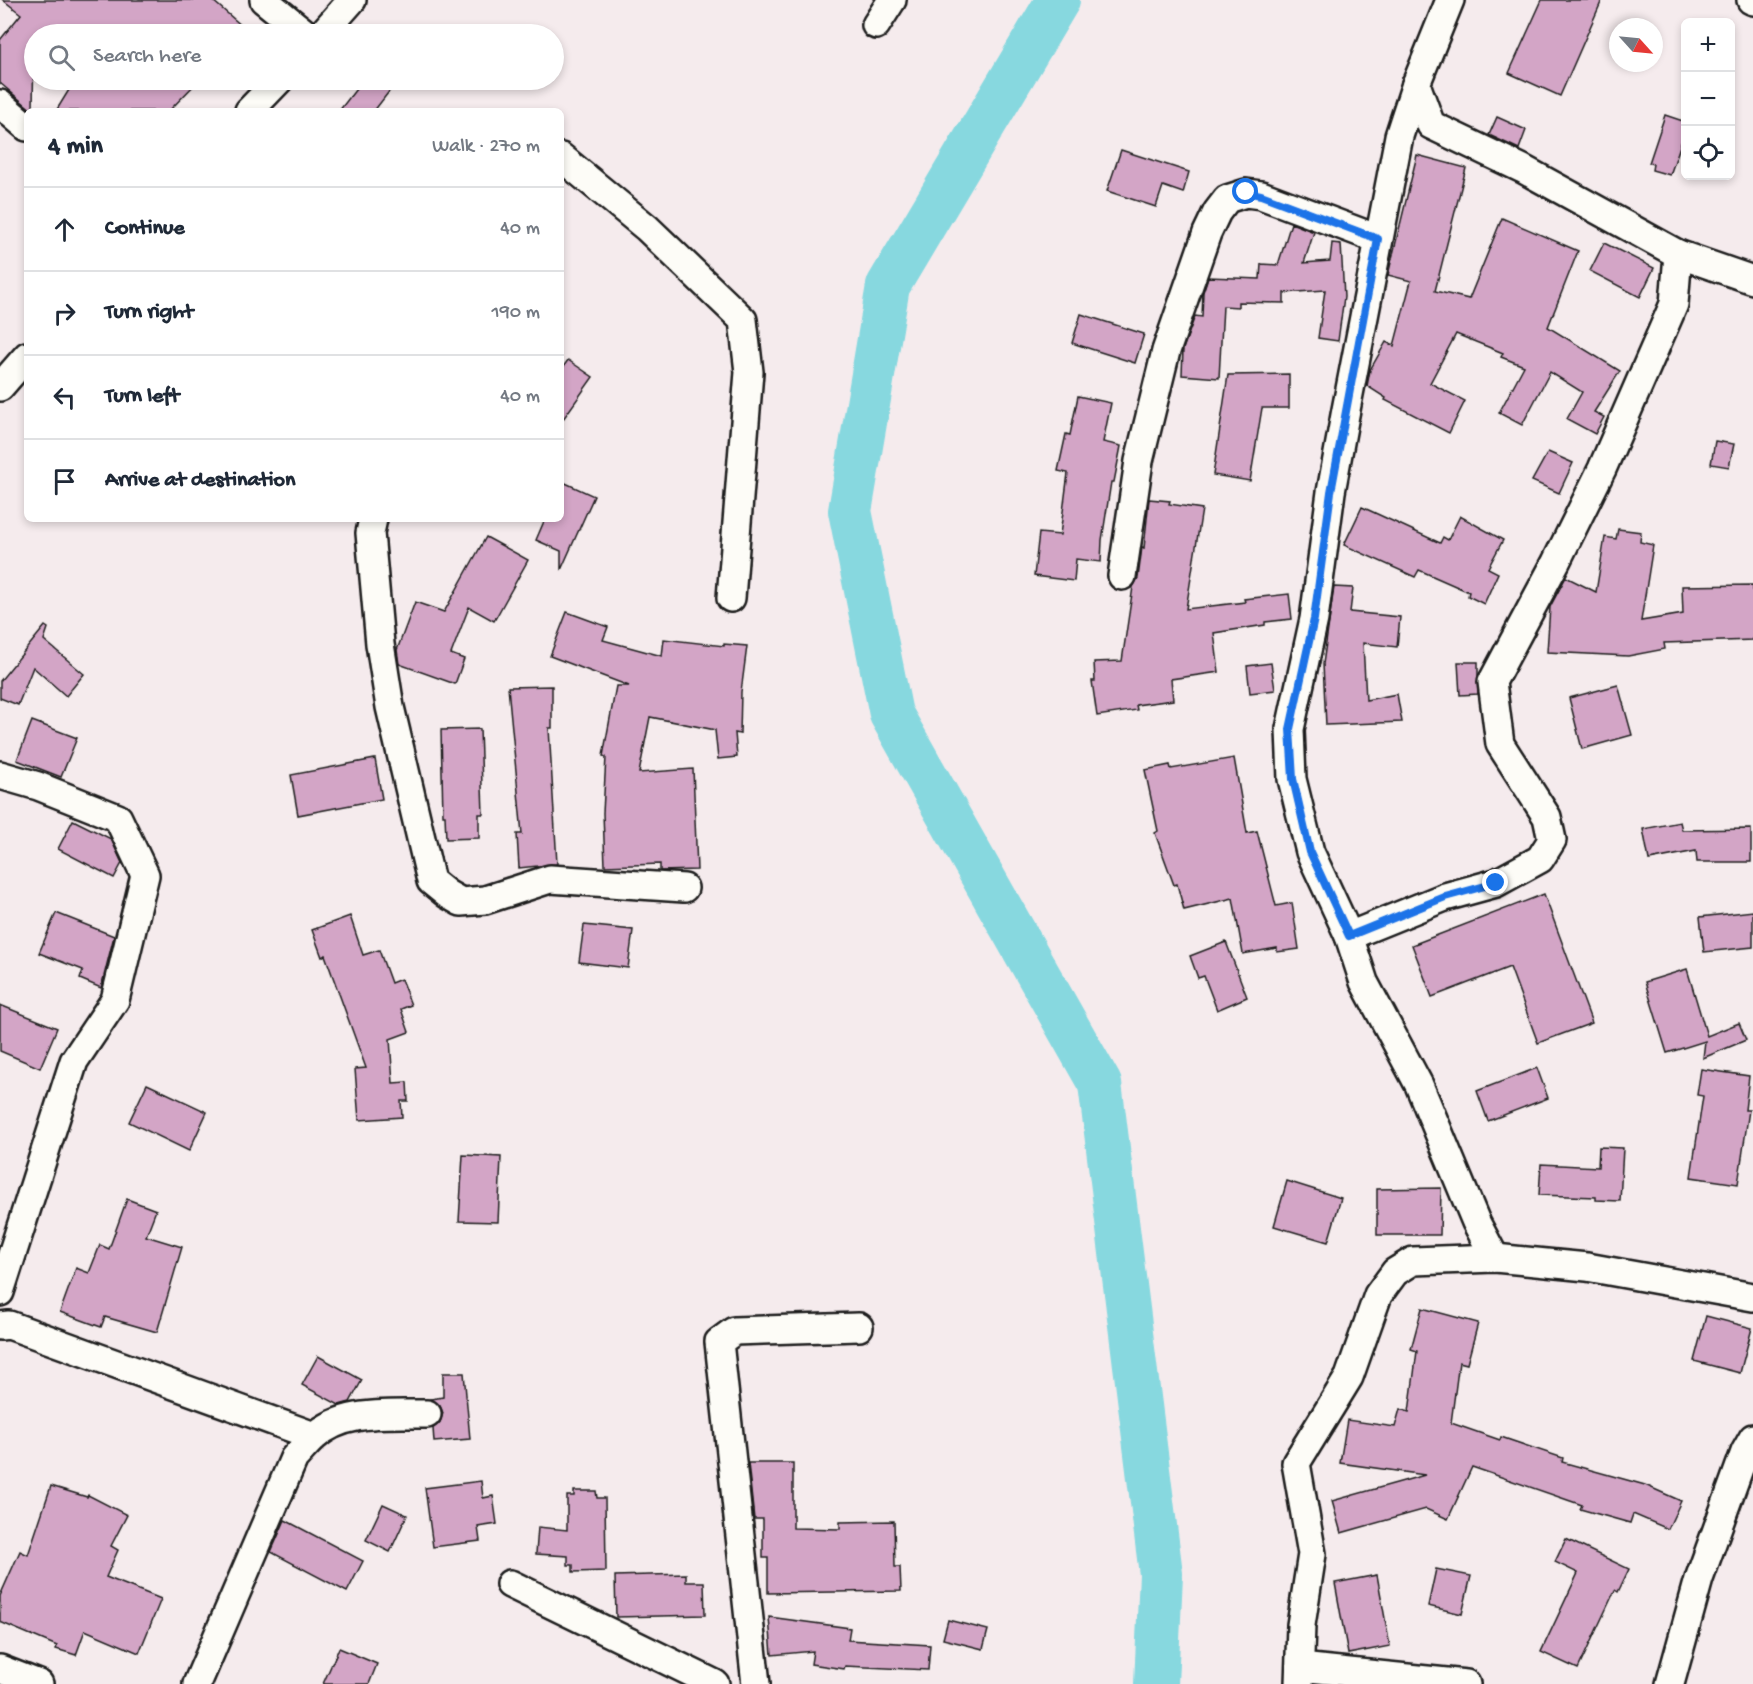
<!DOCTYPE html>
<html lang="en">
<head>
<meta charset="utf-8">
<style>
  :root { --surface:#fff; --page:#f6f6f7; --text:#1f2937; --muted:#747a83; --line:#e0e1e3 }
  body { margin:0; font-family:"Gochi Hand",sans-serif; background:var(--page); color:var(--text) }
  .controls { position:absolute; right:18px; top:18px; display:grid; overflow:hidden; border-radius:9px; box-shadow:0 3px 9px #0003 }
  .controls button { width:54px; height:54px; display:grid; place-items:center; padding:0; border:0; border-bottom:2px solid var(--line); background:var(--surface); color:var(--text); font:30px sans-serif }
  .compass { position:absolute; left:1609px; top:18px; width:54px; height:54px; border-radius:50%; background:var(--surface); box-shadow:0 3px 9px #0003; rotate:117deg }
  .stop { position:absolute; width:18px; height:18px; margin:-14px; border:4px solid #1a73e8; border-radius:50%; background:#fff }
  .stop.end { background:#1a73e8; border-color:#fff; box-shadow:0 2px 6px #0008 }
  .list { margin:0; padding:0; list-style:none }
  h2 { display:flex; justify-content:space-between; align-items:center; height:78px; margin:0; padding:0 24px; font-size:26px }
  h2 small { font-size:20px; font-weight:400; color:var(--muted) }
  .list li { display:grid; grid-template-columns:39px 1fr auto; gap:18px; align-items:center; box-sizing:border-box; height:84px; padding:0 24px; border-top:2px solid var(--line) }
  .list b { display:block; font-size:22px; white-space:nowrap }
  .list em { font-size:20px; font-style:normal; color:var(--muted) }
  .icon { flex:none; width:33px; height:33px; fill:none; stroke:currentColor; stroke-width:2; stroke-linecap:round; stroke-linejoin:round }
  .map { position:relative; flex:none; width:1753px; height:1684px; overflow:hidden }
  .search { position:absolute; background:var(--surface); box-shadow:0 3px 9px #0003; left:24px; top:24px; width:540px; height:66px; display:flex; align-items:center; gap:15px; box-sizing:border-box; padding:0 21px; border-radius:33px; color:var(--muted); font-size:22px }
  .panel { position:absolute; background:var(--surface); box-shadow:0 3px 9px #0003; left:24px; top:108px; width:540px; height:414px; border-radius:9px }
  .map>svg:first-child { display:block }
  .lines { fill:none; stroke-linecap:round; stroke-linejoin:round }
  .river { stroke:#87d8df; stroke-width:44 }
  .building { fill:#d3a5c6; stroke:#1c1c1c; stroke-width:1.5 }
  .minor-casing { stroke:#1c1c1c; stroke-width:32 }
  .minor { stroke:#fdfcf7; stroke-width:27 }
  .route { stroke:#1a73e8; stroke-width:8 }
</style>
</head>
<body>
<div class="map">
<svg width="1753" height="1684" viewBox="0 0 1753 1684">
  <rect width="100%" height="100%" fill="#f5ebed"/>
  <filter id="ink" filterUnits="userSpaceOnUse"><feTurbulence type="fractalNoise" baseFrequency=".0167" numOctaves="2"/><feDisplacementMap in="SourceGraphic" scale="12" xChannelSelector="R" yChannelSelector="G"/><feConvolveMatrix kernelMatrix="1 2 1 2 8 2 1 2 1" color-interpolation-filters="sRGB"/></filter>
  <g filter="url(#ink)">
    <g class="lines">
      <path class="river" d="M 1058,0 L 888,286 L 850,511 L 891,714 L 1100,1084 L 1161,1574 L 1156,1684"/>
    </g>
    <g class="building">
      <path d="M 3,0 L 212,0 L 251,34 L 34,34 L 33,111 L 0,83 L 0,40 L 21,14 Z"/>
      <path d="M 1542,0 L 1602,0 L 1560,96 L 1509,73 Z"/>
      <path d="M 75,80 L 199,80 L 169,111 L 56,111 Z"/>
      <path d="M 363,80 L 398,80 L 374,111 L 339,111 Z"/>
      <path d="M 1665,115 L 1686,122 L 1686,129 L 1670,175 L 1652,170 L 1653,164 L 1649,163 Z"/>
      <path d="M 1497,117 L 1526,130 L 1519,149 L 1489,135 Z"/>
      <path d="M 1121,150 L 1189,172 L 1183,193 L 1163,186 L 1156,207 L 1107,191 Z"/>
      <path d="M 1417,155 L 1466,168 L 1435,291 L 1469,299 L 1502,218 L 1578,251 L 1548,327 L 1620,371 L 1594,412 L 1604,417 L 1595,434 L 1567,419 L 1582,392 L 1550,372 L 1522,425 L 1499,413 L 1524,366 L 1501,357 L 1503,353 L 1456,334 L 1430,383 L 1465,401 L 1449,433 L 1385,400 L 1386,398 L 1367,386 L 1370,370 L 1386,342 L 1394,346 L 1411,281 L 1388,275 Z"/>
      <path d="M 1291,223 L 1314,232 L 1304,263 L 1330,261 L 1332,243 L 1341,244 L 1344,297 L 1338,341 L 1318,338 L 1325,290 L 1284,293 L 1284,303 L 1238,302 L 1238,307 L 1223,306 L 1219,378 L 1182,375 L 1183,349 L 1195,316 L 1202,317 L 1203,292 L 1208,277 L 1260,279 L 1261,264 L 1278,265 Z"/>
      <path d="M 1604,243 L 1654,268 L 1640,297 L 1590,271 Z"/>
      <path d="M 1081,314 L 1144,334 L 1135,363 L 1072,343 Z"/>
      <path d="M 568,360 L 593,377 L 561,422 L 561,370 Z"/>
      <path d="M 1289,374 L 1289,408 L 1262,408 L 1250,481 L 1213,475 L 1228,375 Z"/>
      <path d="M 1078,396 L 1111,403 L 1103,442 L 1121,446 L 1114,482 L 1111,482 L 1102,540 L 1101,562 L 1076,559 L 1074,581 L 1034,576 L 1039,533 L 1060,535 L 1068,473 L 1058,471 L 1066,434 L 1070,435 Z"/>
      <path d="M 1715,441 L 1734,444 L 1729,467 L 1711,464 Z"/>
      <path d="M 1548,452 L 1573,463 L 1559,493 L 1532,481 Z"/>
      <path d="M 561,481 L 594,496 L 561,570 L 561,551 L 536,540 L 545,519 L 561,519 Z"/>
      <path d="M 1149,499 L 1170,501 L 1169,504 L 1202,509 L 1186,609 L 1245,602 L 1244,599 L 1289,594 L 1292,619 L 1265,622 L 1265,625 L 1214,633 L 1219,672 L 1171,679 L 1173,700 L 1136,705 L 1137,710 L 1097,716 L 1092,681 L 1095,681 L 1094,662 L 1122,661 L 1133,587 L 1138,578 L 1142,547 L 1144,548 Z"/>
      <path d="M 1362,507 L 1440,543 L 1443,537 L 1448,540 L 1460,516 L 1503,540 L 1488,568 L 1498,573 L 1484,604 L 1468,596 L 1469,592 L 1419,570 L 1415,577 L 1344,545 Z"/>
      <path d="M 1618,529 L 1641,532 L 1640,542 L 1653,545 L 1641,621 L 1683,614 L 1682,586 L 1753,585 L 1753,640 L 1664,643 L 1665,649 L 1628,656 L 1547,652 L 1550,607 L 1566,577 L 1596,592 L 1605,537 L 1616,539 Z"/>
      <path d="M 486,537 L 528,560 L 494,621 L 469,607 L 451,654 L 464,659 L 455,684 L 399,664 L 397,650 L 415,602 L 444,612 Z"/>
      <path d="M 1334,587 L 1353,588 L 1350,612 L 1400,617 L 1397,647 L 1363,643 L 1366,700 L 1397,694 L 1402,722 L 1326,725 L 1323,664 Z"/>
      <path d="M 567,612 L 608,627 L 603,640 L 662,656 L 664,639 L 724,646 L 724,644 L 747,646 L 741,692 L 740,734 L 735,733 L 737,757 L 718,759 L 715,730 L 650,717 L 639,773 L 693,769 L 697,870 L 660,871 L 660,864 L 605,866 L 603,813 L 606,757 L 603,756 L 616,686 L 629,686 L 550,656 Z"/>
      <path d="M 45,626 L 48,628 L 44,640 L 84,674 L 66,696 L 33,667 L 18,705 L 0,698 L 0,681 Z"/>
      <path d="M 1458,662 L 1478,662 L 1478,694 L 1460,695 Z"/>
      <path d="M 1271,663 L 1275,690 L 1250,693 L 1247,666 Z"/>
      <path d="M 1618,685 L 1632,735 L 1582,749 L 1569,698 Z"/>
      <path d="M 552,686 L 552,728 L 549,728 L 557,864 L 519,868 L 517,834 L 522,834 L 508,687 Z"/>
      <path d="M 32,721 L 77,738 L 61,777 L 17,760 Z"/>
      <path d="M 480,729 L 483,814 L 479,814 L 479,838 L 446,839 L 445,815 L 443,815 L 441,730 Z"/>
      <path d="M 1234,758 L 1247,833 L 1257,831 L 1276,906 L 1292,903 L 1299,949 L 1277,952 L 1277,948 L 1243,954 L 1233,898 L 1184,910 L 1177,884 L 1174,885 L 1155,833 L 1158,831 L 1145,770 L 1170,765 L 1171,769 Z"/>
      <path d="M 375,759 L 382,799 L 298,815 L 291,775 Z"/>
      <path d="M 73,820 L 111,839 L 122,863 L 114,878 L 58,849 Z"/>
      <path d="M 1680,822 L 1682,830 L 1751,829 L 1751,862 L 1697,862 L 1696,851 L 1649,860 L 1643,829 Z"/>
      <path d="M 1544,894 L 1592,1023 L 1538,1043 L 1510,967 L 1432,997 L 1412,945 Z"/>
      <path d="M 1753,911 L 1753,947 L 1704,952 L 1700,917 Z"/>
      <path d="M 56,913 L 114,936 L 101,988 L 80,979 L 83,970 L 39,953 Z"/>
      <path d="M 350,916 L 363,955 L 379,950 L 391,983 L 401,979 L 411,1005 L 401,1009 L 409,1032 L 390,1039 L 393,1083 L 407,1082 L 408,1101 L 401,1101 L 402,1117 L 359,1120 L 355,1069 L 366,1068 L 325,955 L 322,957 L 312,930 Z"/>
      <path d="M 584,925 L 633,930 L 628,968 L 579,962 Z"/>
      <path d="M 1226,942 L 1247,997 L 1217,1010 L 1204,976 L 1198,978 L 1190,956 Z"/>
      <path d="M 1687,969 L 1707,1036 L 1739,1023 L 1746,1040 L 1703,1058 L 1705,1041 L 1667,1053 L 1645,982 Z"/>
      <path d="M 0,1005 L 57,1028 L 40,1068 L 0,1051 Z"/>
      <path d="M 1537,1068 L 1548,1098 L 1488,1121 L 1477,1091 Z"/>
      <path d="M 1701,1069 L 1749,1076 L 1745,1110 L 1749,1110 L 1738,1184 L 1691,1177 L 1703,1096 L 1697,1095 Z"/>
      <path d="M 147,1084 L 207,1112 L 189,1151 L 129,1122 Z"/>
      <path d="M 1599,1147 L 1623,1148 L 1620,1201 L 1596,1200 L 1596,1197 L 1539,1195 L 1541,1164 L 1598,1167 Z"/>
      <path d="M 463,1155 L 501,1157 L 498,1222 L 459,1221 Z"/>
      <path d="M 1287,1181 L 1341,1198 L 1328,1242 L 1274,1226 Z"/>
      <path d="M 1441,1188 L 1440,1235 L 1377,1235 L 1377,1189 Z"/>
      <path d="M 127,1199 L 156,1210 L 146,1236 L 182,1247 L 157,1332 L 105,1317 L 101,1327 L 60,1312 L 76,1268 L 89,1273 L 100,1245 L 109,1249 Z"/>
      <path d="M 1422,1308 L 1478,1323 L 1467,1364 L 1459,1362 L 1451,1423 L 1500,1440 L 1501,1437 L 1563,1458 L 1562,1462 L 1645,1485 L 1681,1501 L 1668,1529 L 1633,1514 L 1630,1523 L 1580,1509 L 1582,1505 L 1472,1467 L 1448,1519 L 1426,1509 L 1341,1533 L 1332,1501 L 1425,1475 L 1340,1463 L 1347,1420 L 1395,1427 L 1400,1409 L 1409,1412 L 1417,1351 L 1411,1349 Z"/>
      <path d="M 1706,1316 L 1752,1328 L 1740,1373 L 1694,1361 Z"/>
      <path d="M 318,1356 L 362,1380 L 350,1402 L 339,1405 L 302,1385 Z"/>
      <path d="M 443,1373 L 464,1373 L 470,1439 L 434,1442 L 433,1428 L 440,1422 L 443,1413 L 440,1406 L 431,1399 L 443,1397 Z"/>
      <path d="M 748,1463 L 793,1463 L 793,1528 L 840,1529 L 840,1522 L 894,1521 L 895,1567 L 900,1567 L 901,1591 L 768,1593 L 768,1558 L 763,1558 L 763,1519 L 754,1519 Z"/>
      <path d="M 481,1481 L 483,1498 L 493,1496 L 497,1524 L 478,1527 L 480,1541 L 433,1547 L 425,1488 Z"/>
      <path d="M 51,1486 L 87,1497 L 88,1495 L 127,1515 L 111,1546 L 118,1550 L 106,1577 L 161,1599 L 139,1653 L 85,1630 L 76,1655 L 56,1649 L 57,1646 L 0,1622 L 0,1596 L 20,1551 L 28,1555 Z"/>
      <path d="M 574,1491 L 596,1491 L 597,1498 L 605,1498 L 606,1571 L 573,1572 L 573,1565 L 568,1565 L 568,1556 L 536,1554 L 538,1527 L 567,1530 L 567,1496 L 574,1496 Z"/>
      <path d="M 383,1504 L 407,1515 L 390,1552 L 366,1540 Z"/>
      <path d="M 285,1520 L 363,1561 L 347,1592 L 271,1552 Z"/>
      <path d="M 1566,1539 L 1629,1569 L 1618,1592 L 1615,1590 L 1578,1669 L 1541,1652 L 1578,1573 L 1555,1562 Z"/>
      <path d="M 1436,1569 L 1471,1576 L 1462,1614 L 1428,1606 Z"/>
      <path d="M 686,1574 L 686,1582 L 704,1582 L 705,1615 L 616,1617 L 615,1576 Z"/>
      <path d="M 1377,1575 L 1390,1646 L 1348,1654 L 1335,1583 Z"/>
      <path d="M 769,1617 L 850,1628 L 848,1640 L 930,1645 L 928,1670 L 845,1666 L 844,1669 L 811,1664 L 813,1651 L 772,1655 Z"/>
      <path d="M 948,1620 L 988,1630 L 983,1649 L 943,1639 Z"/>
      <path d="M 339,1648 L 377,1664 L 369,1684 L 323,1684 Z"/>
    </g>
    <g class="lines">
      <defs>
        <g id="minor">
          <path d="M 264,0 L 306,34"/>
          <path d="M 1450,0 L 1416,84 L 1399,136 L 1345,415 L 1331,492 L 1314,619 L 1290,729 L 1292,779 L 1310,852 L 1349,936 L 1364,982 L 1419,1085 L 1476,1222 L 1495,1258"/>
          <path d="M 1751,0 L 1753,1"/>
          <path d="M 876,25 L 892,0"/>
          <path d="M 322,34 L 352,0"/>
          <path d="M 1416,84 L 1431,125 L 1523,169 L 1678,254 L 1753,280"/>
          <path d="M 0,104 L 27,127"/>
          <path d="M 249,111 L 279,80"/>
          <path d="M 561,157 L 647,228 L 743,320 L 749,372 L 731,598"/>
          <path d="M 0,387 L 27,356"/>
          <path d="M 373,519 L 370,533 L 380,644 L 390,707 L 431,881 L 447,894 L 461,902 L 485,900 L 550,879 L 684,888"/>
          <path d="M 1122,576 L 1139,461 L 1166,351 L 1207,233 L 1217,212 L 1227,199 L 1246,193 L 1261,195 L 1378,239"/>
          <path d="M 0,775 L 38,786 L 118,818 L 145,875 L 115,1000 L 74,1061 L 0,1292"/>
          <path d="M 1349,936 L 1445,897 L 1496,883 L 1540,859 L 1552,840 L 1547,817 L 1500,744 L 1492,682 L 1556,562 L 1602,469 L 1674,304 L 1678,254"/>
          <path d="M 0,1326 L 9,1325 L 314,1436"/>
          <path d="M 510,1584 L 715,1684"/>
          <path d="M 1300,1667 L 1466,1684"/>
          <path d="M 0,1669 L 39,1684"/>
          <path d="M 197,1684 L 294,1458 C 301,1451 307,1443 314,1437 C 344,1409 389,1415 427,1414"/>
          <path d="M 756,1684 L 719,1342 L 734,1331 L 859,1327"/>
          <path d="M 1299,1684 L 1301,1625 L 1312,1554 L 1296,1463 L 1349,1377 L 1378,1295 L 1395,1272 L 1413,1261 L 1495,1258 L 1587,1267 L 1753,1297"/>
          <path d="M 1670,1684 L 1699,1579 L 1745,1452 L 1753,1438"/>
        </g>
      </defs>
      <use href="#minor" class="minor-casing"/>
      <use href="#minor" class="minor"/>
    </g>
  </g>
  <g class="lines" filter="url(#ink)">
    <path class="route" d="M 1246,192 L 1261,195 L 1378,239 L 1331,492 L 1314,619 L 1290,729 L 1293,779 L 1310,852 L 1349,936 L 1445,897 L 1496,883"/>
  </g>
</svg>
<div class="controls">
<button>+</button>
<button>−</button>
<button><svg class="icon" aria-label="locate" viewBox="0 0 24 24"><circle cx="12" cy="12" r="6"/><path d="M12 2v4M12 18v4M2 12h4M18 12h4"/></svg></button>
</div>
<svg class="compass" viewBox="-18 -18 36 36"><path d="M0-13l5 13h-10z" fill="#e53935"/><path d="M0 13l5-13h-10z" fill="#747a83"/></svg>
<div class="stop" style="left:1246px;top:192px"></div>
<div class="stop end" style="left:1496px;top:883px"></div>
<div class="search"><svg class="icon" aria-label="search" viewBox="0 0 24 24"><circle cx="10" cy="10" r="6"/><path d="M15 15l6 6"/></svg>Search here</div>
<section class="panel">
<h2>4 min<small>Walk · 270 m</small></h2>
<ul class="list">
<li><svg class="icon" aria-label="ahead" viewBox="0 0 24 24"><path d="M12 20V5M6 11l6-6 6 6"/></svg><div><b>Continue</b></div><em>40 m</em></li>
<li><svg class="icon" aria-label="right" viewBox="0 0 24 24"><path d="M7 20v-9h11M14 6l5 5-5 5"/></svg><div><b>Turn right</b></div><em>190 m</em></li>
<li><svg class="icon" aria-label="left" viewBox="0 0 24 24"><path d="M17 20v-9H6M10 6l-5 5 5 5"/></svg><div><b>Turn left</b></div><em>40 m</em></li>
<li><svg class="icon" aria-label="arrive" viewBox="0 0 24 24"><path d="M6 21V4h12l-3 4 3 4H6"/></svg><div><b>Arrive at destination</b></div></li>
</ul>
</section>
</div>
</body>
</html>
